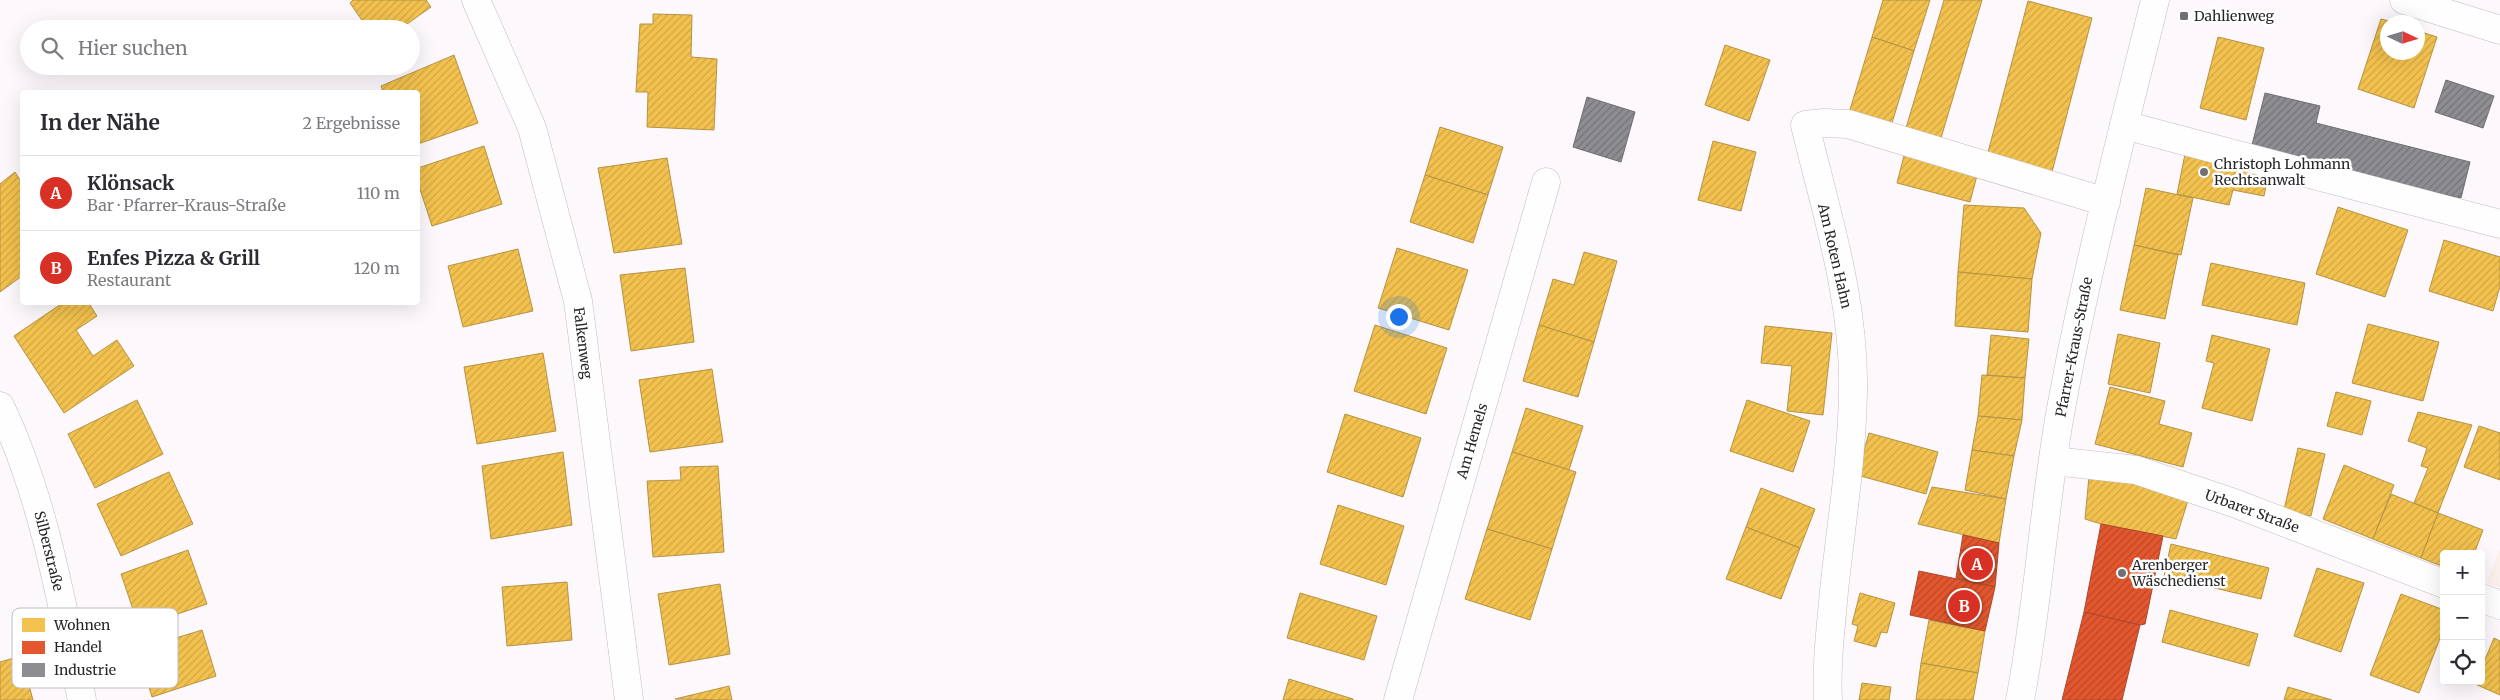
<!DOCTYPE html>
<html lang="de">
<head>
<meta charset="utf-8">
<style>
  :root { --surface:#fff; --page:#f7f7f7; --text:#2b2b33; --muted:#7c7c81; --line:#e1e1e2; --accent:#d93025 }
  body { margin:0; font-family:Merriweather,serif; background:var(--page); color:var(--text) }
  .controls { position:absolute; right:15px; bottom:15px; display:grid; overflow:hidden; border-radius:5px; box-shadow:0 5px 20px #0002 }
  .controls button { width:45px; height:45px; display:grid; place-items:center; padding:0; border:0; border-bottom:1px solid var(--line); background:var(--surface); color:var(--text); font:25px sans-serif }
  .compass { position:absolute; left:2380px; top:15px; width:45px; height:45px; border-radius:50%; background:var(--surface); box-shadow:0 5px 20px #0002; rotate:94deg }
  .you { position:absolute; left:1398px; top:316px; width:18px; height:18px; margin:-12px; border:4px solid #fff; border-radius:50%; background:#1a73e8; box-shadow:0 0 0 8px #1a73e833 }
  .badge { display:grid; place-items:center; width:32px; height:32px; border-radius:50%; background:var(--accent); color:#fff; font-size:16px; font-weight:700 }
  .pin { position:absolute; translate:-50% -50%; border:2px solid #fff; box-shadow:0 1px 5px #0006 }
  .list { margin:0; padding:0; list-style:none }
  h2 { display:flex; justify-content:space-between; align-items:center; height:65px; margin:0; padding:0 20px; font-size:21px }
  h2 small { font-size:16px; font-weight:400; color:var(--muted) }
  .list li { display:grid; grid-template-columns:32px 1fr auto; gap:15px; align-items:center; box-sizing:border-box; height:75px; padding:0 20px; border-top:1px solid var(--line) }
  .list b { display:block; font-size:19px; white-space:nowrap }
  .list p { margin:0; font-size:16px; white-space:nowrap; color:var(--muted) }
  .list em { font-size:16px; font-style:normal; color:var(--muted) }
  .icon { flex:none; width:28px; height:28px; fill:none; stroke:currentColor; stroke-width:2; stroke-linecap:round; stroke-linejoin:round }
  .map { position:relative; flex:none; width:2500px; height:700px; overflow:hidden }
  .search { position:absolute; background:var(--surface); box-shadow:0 5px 20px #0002; left:20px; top:20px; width:400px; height:55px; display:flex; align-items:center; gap:12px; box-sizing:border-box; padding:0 18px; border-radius:28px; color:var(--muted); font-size:19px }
  .panel { position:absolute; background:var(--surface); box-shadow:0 5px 20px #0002; left:20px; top:90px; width:400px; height:215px; border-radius:5px }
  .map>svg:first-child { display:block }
  .education { fill:#fcf1ed }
  .homes { fill:url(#homes-hatch); stroke:#b69243 }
  .shops { fill:url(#shops-hatch); stroke:#ac482c }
  .industry { fill:url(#industry-hatch); stroke:#6f6e72 }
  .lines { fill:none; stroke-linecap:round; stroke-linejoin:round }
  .minor-casing { stroke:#c1bdc0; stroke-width:29 }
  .minor { stroke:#fffeff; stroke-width:28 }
  .poi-dot { fill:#737073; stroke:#fff; stroke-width:2 }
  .labels { text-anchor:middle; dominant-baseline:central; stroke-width:5; stroke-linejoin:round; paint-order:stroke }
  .poi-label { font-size:14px; fill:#292629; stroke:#fff; text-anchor:start }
  .street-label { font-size:14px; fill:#292629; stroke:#fff }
  .key { fill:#fff; stroke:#bfbebf; stroke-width:1 }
  .key-label { font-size:14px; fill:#292629 }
</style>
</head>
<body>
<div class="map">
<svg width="2500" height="700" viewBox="0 0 2500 700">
  <defs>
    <pattern id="homes-hatch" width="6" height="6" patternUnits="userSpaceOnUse" patternTransform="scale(1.25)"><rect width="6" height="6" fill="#f2c14e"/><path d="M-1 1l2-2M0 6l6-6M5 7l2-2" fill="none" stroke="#d0a644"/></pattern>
    <pattern id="shops-hatch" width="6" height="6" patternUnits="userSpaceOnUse" patternTransform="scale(1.25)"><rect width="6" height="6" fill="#e4572e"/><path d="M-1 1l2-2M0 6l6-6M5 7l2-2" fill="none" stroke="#b94827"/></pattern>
    <pattern id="industry-hatch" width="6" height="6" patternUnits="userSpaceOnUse" patternTransform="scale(1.25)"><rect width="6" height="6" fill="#8d8d92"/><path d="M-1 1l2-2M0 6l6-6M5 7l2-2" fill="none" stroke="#737377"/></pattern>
  </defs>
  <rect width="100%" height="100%" fill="#fcf8fc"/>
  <path class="education" d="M 2500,548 L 2500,588 L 2487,583 Z"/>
  <g class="homes">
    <path d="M 353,0 L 426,0 L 431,7 L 400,29 L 368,29 L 350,3 Z"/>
    <path d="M 1883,0 L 1930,0 L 1914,51 L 1872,37 Z"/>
    <path d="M 1944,0 L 1982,0 L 1941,138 L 1906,128 Z"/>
    <path d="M 2028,1 L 2092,18 L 2052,172 L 1987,156 Z"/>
    <path d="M 653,14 L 692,15 L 691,57 L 717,59 L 714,130 L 647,127 L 648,92 L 636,92 L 640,24 L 653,24 Z"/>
    <path d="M 2381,19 L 2393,22 L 2388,22 L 2388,52 L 2418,52 L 2418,31 L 2437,37 L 2414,108 L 2358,89 Z"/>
    <path d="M 1872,37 L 1914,51 L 1891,126 L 1849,113 Z"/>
    <path d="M 2218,37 L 2264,48 L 2246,120 L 2200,108 Z"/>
    <path d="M 1725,45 L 1770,60 L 1749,121 L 1705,105 Z"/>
    <path d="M 454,55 L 478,123 L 418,144 L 418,92 L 383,92 L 381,86 Z"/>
    <path d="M 1440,127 L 1503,147 L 1488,195 L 1425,175 Z"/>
    <path d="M 1713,141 L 1756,152 L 1741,211 L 1698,200 Z"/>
    <path d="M 484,146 L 502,204 L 432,226 L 418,183 L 418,168 Z"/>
    <path d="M 1906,148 L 1979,168 L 1970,202 L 1897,183 Z"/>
    <path d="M 2186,149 L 2270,166 L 2264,196 L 2233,190 L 2229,205 L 2177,194 Z"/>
    <path d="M 667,158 L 682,244 L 614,253 L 598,168 Z"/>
    <path d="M 15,172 L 22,183 L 22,276 L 0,292 L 0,184 Z"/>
    <path d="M 1425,175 L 1488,195 L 1473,243 L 1410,222 Z"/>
    <path d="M 2146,188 L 2193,198 L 2181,255 L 2134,245 Z"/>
    <path d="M 1964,205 L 2024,208 L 2041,233 L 2032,279 L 1958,272 Z"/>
    <path d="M 2338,207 L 2408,230 L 2385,297 L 2316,274 Z"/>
    <path d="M 2444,240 L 2500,257 L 2500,286 L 2493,311 L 2429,291 Z"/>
    <path d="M 2134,245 L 2178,255 L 2165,319 L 2120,310 Z"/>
    <path d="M 1397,248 L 1468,270 L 1449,330 L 1378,308 Z"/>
    <path d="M 518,249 L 533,311 L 463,327 L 448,266 Z"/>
    <path d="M 1584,252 L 1617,261 L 1594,342 L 1539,325 L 1553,279 L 1574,285 Z"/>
    <path d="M 2211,263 L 2305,283 L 2297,325 L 2202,305 Z"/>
    <path d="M 685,268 L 694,342 L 631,351 L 620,275 Z"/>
    <path d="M 1958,272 L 2032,279 L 2028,332 L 1955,326 Z"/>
    <path d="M 64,302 L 88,302 L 97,316 L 76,330 L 93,356 L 117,340 L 134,366 L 64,413 L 14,336 Z"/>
    <path d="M 2368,324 L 2439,342 L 2423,401 L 2352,383 Z"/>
    <path d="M 1375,325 L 1447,348 L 1426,414 L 1354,391 Z"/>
    <path d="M 1539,325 L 1594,342 L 1578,397 L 1523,381 Z"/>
    <path d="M 1765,326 L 1832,333 L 1823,415 L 1787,411 L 1792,366 L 1761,363 Z"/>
    <path d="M 2118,334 L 2160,343 L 2150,393 L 2108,384 Z"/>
    <path d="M 1991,335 L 2029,339 L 2025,378 L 1987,375 Z"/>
    <path d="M 2212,335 L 2270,349 L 2252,421 L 2202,408 L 2214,363 L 2206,361 Z"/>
    <path d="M 543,353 L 556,431 L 477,444 L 464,367 Z"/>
    <path d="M 712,369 L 723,442 L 650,452 L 639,380 Z"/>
    <path d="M 1982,375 L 2025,378 L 2022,420 L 1978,416 Z"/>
    <path d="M 2110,387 L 2165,401 L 2159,424 L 2192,433 L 2183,467 L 2095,444 Z"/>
    <path d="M 2336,392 L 2371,401 L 2362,435 L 2327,426 Z"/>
    <path d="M 137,400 L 163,454 L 95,488 L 68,434 Z"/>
    <path d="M 1747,400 L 1810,421 L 1793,472 L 1730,451 Z"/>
    <path d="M 1526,408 L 1583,426 L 1569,470 L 1512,452 Z"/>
    <path d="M 2418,412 L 2472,425 L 2438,513 L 2414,503 L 2428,468 L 2421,466 L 2427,448 L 2408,441 Z"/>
    <path d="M 1345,414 L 1421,438 L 1403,497 L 1327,472 Z"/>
    <path d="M 1978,416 L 2022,420 L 2014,456 L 1972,450 Z"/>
    <path d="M 2479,426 L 2500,433 L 2500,480 L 2464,467 Z"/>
    <path d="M 1869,433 L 1938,452 L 1926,494 L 1857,475 Z"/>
    <path d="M 2298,448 L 2325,454 L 2311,516 L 2284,510 Z"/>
    <path d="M 1972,450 L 2014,456 L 2006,499 L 1965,490 Z"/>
    <path d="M 563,452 L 572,525 L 491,539 L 482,466 Z"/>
    <path d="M 1512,452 L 1576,472 L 1552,549 L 1487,529 Z"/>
    <path d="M 2344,465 L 2394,485 L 2373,539 L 2323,519 Z"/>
    <path d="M 718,466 L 724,552 L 653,557 L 647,481 L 681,480 L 680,467 Z"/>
    <path d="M 169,472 L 193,524 L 121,556 L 97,504 Z"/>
    <path d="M 2122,475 L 2189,497 L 2176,539 L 2101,524 L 2085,519 L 2089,476 Z"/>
    <path d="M 1932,487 L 2006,499 L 1999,543 L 1918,524 Z"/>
    <path d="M 1761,488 L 1815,509 L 1800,548 L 1746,527 Z"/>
    <path d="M 2391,494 L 2438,513 L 2421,558 L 2373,539 Z"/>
    <path d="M 1338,505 L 1404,526 L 1386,585 L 1320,564 Z"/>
    <path d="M 2438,513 L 2483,530 L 2474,554 L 2444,554 L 2444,567 L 2421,558 Z"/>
    <path d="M 1746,527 L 1800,548 L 1781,599 L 1726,579 Z"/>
    <path d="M 1487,529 L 1552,549 L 1530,620 L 1465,599 Z"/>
    <path d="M 2171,544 L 2269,568 L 2261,599 L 2164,576 Z"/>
    <path d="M 188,550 L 207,604 L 139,627 L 121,574 Z"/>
    <path d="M 2317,568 L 2364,583 L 2341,652 L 2294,636 Z"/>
    <path d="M 567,582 L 572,640 L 507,646 L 502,587 Z"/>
    <path d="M 720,584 L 730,654 L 669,665 L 658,594 Z"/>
    <path d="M 1300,593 L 1377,616 L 1364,660 L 1287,638 Z"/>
    <path d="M 1860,593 L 1895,603 L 1887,633 L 1881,632 L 1876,647 L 1854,641 L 1858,626 L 1852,624 Z"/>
    <path d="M 2401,594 L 2444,610 L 2444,628 L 2419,693 L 2370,675 Z"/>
    <path d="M 2170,610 L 2258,634 L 2249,666 L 2162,642 Z"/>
    <path d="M 1929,620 L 1985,631 L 1978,673 L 1921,663 Z"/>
    <path d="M 202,630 L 216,676 L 152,697 L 137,650 Z"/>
    <path d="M 2494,638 L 2500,641 L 2500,695 L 2475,684 L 2476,681 L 2481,681 L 2481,669 Z"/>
    <path d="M 21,656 L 33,700 L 0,700 L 0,662 Z"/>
    <path d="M 1921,663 L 1978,673 L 1973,700 L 1916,700 Z"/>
    <path d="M 1289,679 L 1353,699 L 1353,700 L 1283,700 Z"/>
    <path d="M 1862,683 L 1891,687 L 1889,700 L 1859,700 Z"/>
    <path d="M 729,686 L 732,700 L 675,699 Z"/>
    <path d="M 2288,687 L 2332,700 L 2284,700 Z"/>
  </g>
  <g class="shops">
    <path d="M 2101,524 L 2163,536 L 2145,624 L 2140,625 L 2084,612 Z"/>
    <path d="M 1963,535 L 1999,543 L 1995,587 L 1956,578 Z"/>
    <path d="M 1919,571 L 1995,587 L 1985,631 L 1910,615 Z"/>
    <path d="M 2084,612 L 2140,625 L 2122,700 L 2062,700 Z"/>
  </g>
  <g class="industry">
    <path d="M 2446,80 L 2494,96 L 2483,128 L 2435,112 Z"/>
    <path d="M 2265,93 L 2320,106 L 2316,123 L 2470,162 L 2461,198 L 2354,175 L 2252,145 Z"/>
    <path d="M 1587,97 L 1635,112 L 1621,162 L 1573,147 Z"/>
  </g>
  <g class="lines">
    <defs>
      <g id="minor">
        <path d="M 476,0 L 532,128 L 578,301 L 629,700"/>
        <path d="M 2404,0 L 2500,30"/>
        <path d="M 2124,125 L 2500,224"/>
        <path d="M 0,406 C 44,498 61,601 82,700"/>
        <path d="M 2054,461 L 2136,470 L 2234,503 L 2444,584"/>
        <path d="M 2481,598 L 2500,605"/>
        <path d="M 1398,700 L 1546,182"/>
        <path d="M 1828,700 C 1826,663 1831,627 1834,591 C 1841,525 1852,458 1853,392 C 1855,301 1826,212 1805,125 L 1824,123 L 1848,124 L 2106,202"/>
        <path d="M 2020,700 C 2038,607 2043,513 2059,420 C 2084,278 2121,139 2155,0"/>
      </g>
    </defs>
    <use href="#minor" class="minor-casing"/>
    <use href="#minor" class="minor"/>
  </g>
  <g class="poi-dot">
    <rect x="2179" y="11" width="10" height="10" rx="2.5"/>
    <circle cx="2204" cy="172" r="5"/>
    <circle cx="2122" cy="573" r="5"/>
  </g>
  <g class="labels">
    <g class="poi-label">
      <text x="2194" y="16">Dahlienweg</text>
      <text x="2214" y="164">Christoph Lohmann<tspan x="2214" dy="16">Rechtsanwalt</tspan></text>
      <text x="2132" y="565">Arenberger<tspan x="2132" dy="16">Wäschedienst</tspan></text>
    </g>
    <g class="street-label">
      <text transform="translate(1835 256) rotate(77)">Am Roten Hahn</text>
      <text transform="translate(583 343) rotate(83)">Falkenweg</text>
      <text transform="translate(2074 347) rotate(-79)">Pfarrer-Kraus-Straße</text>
      <text transform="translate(1472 441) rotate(-74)">Am Hemels</text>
      <text transform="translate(2252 511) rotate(20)">Urbarer Straße</text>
      <text transform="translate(49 551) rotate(76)">Silberstraße</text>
    </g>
  </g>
  <rect x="12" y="608" width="166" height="80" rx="8" class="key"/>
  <rect x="22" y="618" width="23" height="14" fill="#f2c14e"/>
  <rect x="22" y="641" width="23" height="13" fill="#e4572e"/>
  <rect x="22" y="663" width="23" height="14" fill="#8d8d92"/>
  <g class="key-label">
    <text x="54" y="630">Wohnen</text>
    <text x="54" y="652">Handel</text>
    <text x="54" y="675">Industrie</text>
  </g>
</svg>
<div class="controls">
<button>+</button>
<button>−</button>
<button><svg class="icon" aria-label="locate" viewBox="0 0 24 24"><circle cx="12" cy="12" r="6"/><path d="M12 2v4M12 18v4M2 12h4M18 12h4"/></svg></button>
</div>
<svg class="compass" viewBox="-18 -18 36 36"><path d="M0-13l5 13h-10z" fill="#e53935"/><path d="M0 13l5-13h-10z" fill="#7c7c81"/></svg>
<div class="you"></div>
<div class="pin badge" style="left:1977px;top:564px">A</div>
<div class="pin badge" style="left:1964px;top:606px">B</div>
<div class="search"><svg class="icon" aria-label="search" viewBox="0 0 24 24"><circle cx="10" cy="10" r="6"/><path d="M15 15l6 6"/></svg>Hier suchen</div>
<section class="panel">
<h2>In der Nähe<small>2 Ergebnisse</small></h2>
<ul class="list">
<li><span class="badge">A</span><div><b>Klönsack</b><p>Bar · Pfarrer-Kraus-Straße</p></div><em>110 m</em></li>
<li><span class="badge">B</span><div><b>Enfes Pizza &amp; Grill</b><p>Restaurant</p></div><em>120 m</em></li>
</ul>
</section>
</div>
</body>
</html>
